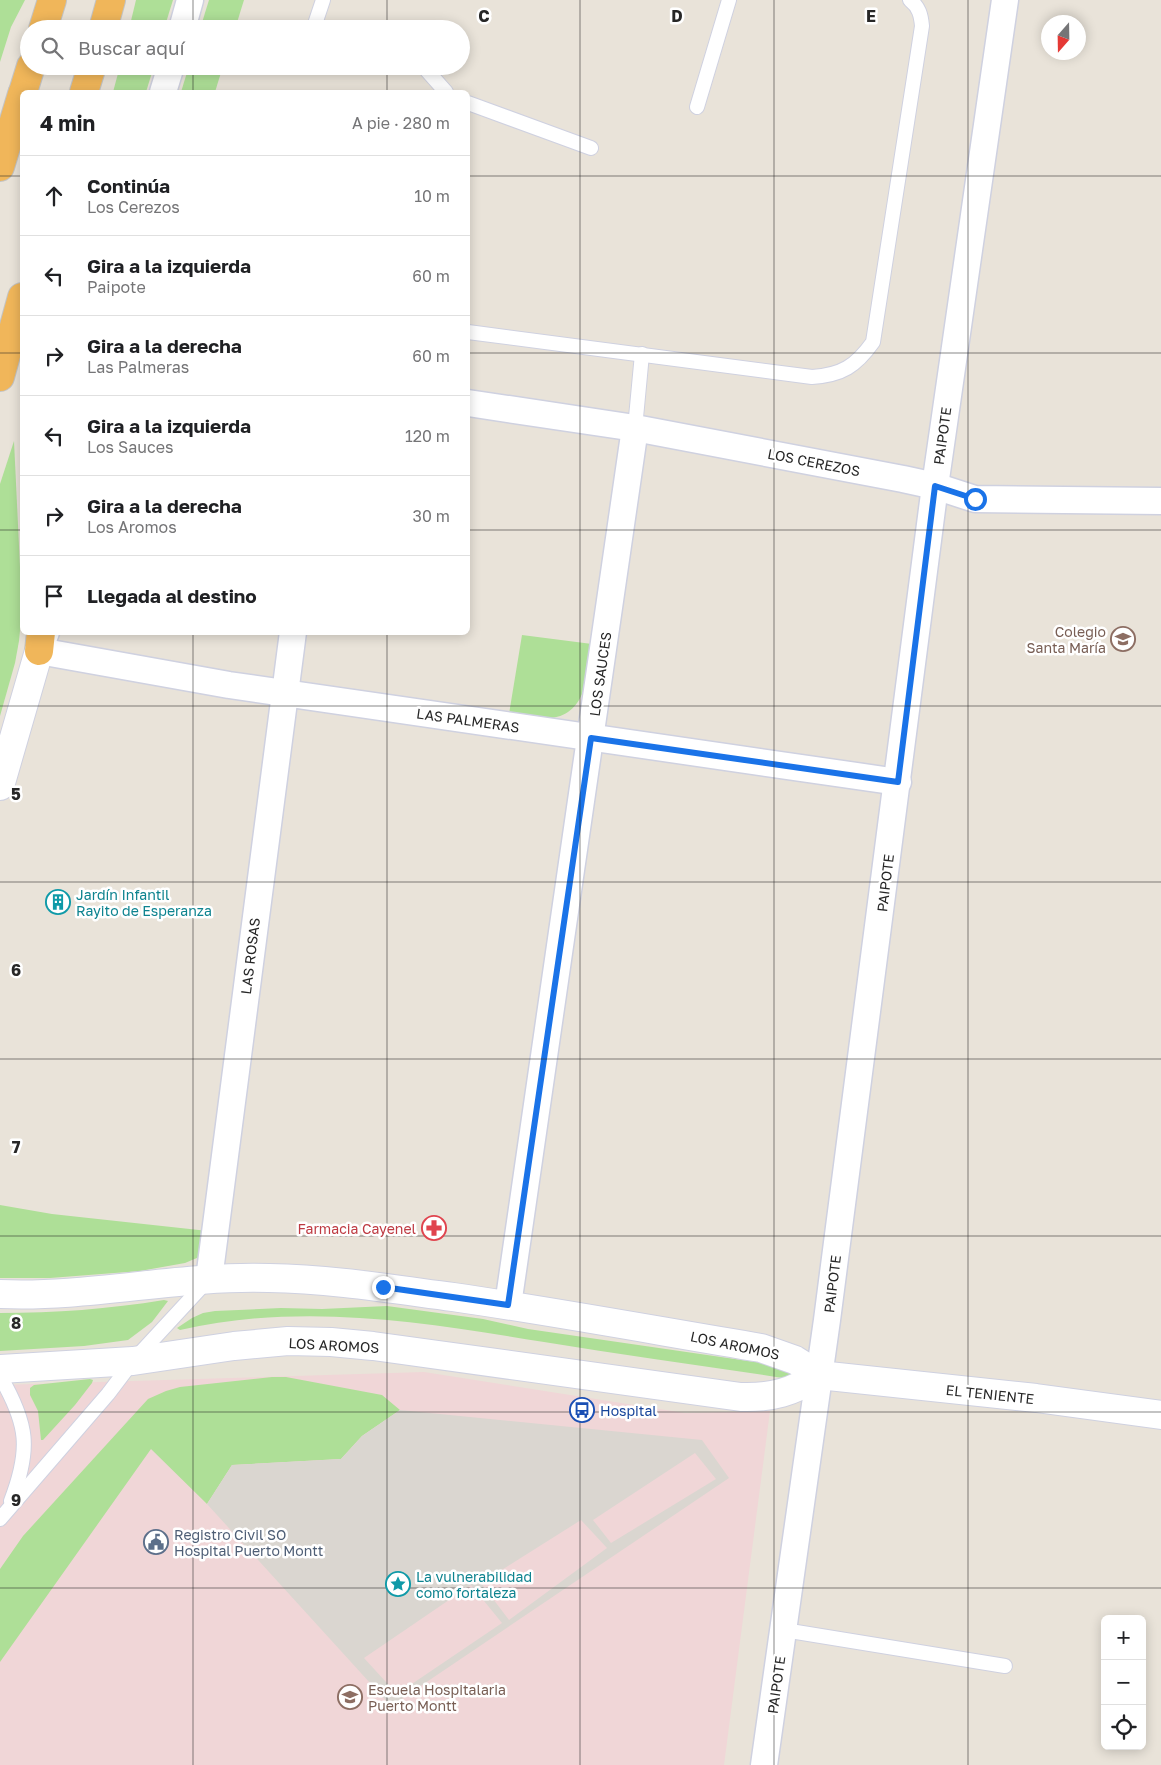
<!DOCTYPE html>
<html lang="es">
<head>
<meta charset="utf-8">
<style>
  :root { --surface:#fff; --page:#f2f2f2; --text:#202124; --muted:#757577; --line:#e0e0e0 }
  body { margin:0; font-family:"Golos Text",sans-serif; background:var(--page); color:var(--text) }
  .controls { position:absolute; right:15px; bottom:15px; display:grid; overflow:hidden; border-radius:8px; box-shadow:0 2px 12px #0003 }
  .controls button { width:45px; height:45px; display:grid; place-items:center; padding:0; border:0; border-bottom:1px solid var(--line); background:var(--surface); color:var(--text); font:25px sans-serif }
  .compass { position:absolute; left:1041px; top:15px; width:45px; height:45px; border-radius:50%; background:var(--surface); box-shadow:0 2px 12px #0003; rotate:200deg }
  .stop { position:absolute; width:15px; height:15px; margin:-11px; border:4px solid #1a73e8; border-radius:50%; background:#fff }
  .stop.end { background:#1a73e8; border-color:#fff; box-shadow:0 1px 5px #0008 }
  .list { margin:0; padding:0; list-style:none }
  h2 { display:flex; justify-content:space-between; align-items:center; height:65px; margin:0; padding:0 20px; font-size:21px }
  h2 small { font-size:16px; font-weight:400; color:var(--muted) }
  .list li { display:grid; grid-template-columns:32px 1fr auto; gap:15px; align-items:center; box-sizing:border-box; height:80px; padding:0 20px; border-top:1px solid var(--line) }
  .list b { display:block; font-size:19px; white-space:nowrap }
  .list p { margin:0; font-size:16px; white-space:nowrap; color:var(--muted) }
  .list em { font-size:16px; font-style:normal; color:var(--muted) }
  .icon { flex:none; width:28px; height:28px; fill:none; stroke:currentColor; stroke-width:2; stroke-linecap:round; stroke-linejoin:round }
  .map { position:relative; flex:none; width:1161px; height:1765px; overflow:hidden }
  .search { position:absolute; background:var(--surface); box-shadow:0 2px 12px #0003; left:20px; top:20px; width:450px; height:55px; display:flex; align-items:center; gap:12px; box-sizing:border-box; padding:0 18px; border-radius:28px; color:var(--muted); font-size:19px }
  .panel { position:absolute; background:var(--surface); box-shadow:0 2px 12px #0003; left:20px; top:90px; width:450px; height:545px; border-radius:8px }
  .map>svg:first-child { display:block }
  .medical { fill:#f0d6d7 }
  .green { fill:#aedf97 }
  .plaza { fill:#dad6d0; fill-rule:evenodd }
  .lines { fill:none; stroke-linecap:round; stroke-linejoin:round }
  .service-casing { stroke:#cfd1e0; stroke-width:16 }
  .minor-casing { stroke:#cfd1e0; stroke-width:29 }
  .tertiary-casing { stroke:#cfd1e0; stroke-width:30 }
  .secondary-casing { stroke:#cfd1e0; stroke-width:30 }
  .trunk-casing { stroke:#c3c3c3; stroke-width:30 }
  .service { stroke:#fff; stroke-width:14 }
  .minor { stroke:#fff; stroke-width:26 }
  .tertiary { stroke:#fff; stroke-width:28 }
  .secondary { stroke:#fff; stroke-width:28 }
  .trunk { stroke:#f0b65a; stroke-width:28 }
  .route { stroke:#1a73e8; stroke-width:6 }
  .grid { fill:none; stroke:#272727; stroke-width:1; stroke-opacity:0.55 }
  .labels { text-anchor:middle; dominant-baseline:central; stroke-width:5; stroke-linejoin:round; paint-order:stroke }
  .street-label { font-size:14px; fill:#272727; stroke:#fff }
  .education-label { font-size:14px; fill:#785e54; stroke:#fff; text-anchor:end }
  .culture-label { font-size:14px; fill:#0d838f; stroke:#fff; text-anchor:start }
  .health-label { font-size:14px; fill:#be3a42; stroke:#fff; text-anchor:end }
  .transit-label { font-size:14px; fill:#164399; stroke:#fff; text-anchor:start }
  .service-label { font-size:14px; fill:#4e5e75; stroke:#fff; text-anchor:start }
  .grid-label { font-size:16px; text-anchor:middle; font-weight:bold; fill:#272727; stroke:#fff; stroke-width:5; stroke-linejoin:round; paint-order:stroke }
</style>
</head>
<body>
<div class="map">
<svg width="1161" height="1765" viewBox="0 0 1161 1765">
  <rect width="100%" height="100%" fill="#e9e3d9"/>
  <path class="medical" d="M 424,1372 L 685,1413 L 770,1411 L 724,1765 L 0,1765 L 0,1385 Z"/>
  <g class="green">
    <path d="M 0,0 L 25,0 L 11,27 L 0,62 Z"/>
    <path d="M 136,0 L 173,0 L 164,29 L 129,29 Z"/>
    <path d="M 209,0 L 244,0 L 235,29 L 200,29 Z"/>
    <path d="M 120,66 L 154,66 L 146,92 L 113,92 Z"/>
    <path d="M 189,66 L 223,66 L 215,92 L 181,92 Z"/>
    <path d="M 14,441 L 22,609 L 19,641 L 15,663 L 0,716 L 0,484 Z"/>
    <path d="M 522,635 L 592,644 C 588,671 588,714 551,718 C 537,719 523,716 509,714 Z"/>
    <path d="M 0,1205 L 52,1214 L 208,1231 L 204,1255 L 185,1263 L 140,1271 L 50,1278 L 0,1278 Z"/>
    <path d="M 164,1300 L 168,1301 L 152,1322 L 128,1340 L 84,1346 L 0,1351 L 0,1313 C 55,1313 109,1309 164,1300 Z"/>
    <path d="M 387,1306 L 483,1319 L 528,1329 L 796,1368 L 790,1379 C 708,1366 626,1356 544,1342 C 421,1322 304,1302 180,1330 L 177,1328 L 192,1318 L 203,1313 L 215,1311 L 281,1308 L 322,1309 Z"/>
    <path d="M 272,1377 L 286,1377 L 382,1395 L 400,1410 L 362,1436 L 341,1459 L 232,1465 L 207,1504 L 151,1449 L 0,1662 L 0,1569 L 23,1536 L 148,1399 L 166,1391 L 180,1387 Z"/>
    <path d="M 90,1379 L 93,1380 L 92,1383 L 75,1405 L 43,1440 L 41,1440 L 38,1411 L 30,1395 L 30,1388 L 34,1385 Z"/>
  </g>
  <path class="plaza" d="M 400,1410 L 702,1440 L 729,1478 L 391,1706 L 207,1504 L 232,1465 L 341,1459 L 362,1436 ZM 695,1453 L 716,1479 L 611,1543 L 593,1520 ZM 581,1520 L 607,1548 L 509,1620 L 481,1583 ZM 471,1585 L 502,1623 L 397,1694 L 364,1658 Z"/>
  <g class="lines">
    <defs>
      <g id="service">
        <path d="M 323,0 L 315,24 L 326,29"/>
        <path d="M 423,66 L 446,92"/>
        <path d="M 468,103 L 591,148"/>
        <path d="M 697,107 L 729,0"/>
        <path d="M 468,332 L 812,377 C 842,375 856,366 873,342 L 922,26 C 921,15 919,7 910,0"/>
        <path d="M 635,428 L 642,354"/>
        <path d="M 0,1376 C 28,1424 31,1449 11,1501"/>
        <path d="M 0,1519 L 108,1394 L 133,1361 L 206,1282"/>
        <path d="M 784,1630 L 1005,1666"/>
      </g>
      <g id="minor">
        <path d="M 182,29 L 190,0"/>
        <path d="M 163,92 L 171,66"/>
        <path d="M 468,403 L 635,428 L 903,479 L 935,486 L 975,499 L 1161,501"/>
        <path d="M 46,632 L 39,651 L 229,685 L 898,782"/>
        <path d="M 209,1279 L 293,632"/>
        <path d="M 508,1305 L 635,428"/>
        <path d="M 764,1765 L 827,1320 L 935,486 L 1005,0"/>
      </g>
      <path id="tertiary" d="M 0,786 L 39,651"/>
      <g id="secondary">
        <path d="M 0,1294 C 90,1298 179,1275 269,1278 C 331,1279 392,1289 453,1297 C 556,1312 659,1331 761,1348 L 795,1360 L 819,1375 L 1036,1398 L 1161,1415"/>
        <path d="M 0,1369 L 133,1361 L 234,1346 L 288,1341 L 331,1342 L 373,1346 L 741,1397 C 772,1398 793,1392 819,1375"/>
      </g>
      <g id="trunk">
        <path d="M 43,29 L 52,0"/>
        <path d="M 103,29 L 111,0"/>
        <path d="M 23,92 L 31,66"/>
        <path d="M 84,92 L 92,66"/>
        <path d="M 0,167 L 22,94"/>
        <path d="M 0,377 L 22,297"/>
        <path d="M 39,651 L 41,632"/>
      </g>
    </defs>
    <use href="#service" class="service-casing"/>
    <use href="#minor" class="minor-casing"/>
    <use href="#tertiary" class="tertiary-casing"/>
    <use href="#secondary" class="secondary-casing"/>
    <use href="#trunk" class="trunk-casing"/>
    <use href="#service" class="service"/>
    <use href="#minor" class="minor"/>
    <use href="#tertiary" class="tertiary"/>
    <use href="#secondary" class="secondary"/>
    <use href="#trunk" class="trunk"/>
  </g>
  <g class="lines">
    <path class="route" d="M 383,1287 L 508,1305 L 591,738 L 898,782 L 935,486 L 975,499"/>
  </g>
  <path class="grid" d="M 193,0 L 193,29M 387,0 L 387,29M 580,0 L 580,1765M 774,0 L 774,1765M 968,0 L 968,1765M 193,66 L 193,92M 387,66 L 387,92M 0,176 L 22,176M 468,176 L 1161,176M 0,353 L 22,353M 468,353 L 1161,353M 0,530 L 22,530M 468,530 L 1161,530M 193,632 L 193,1765M 387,632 L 387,1765M 0,706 L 1161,706M 0,882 L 1161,882M 0,1059 L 1161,1059M 0,1236 L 1161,1236M 0,1412 L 1161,1412M 0,1588 L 1161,1588"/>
  <defs>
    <symbol id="school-ring" viewBox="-11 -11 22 22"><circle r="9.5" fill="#fff" stroke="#8d6e63" stroke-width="1.5"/><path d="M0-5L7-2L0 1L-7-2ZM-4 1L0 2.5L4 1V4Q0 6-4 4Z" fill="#8d6e63"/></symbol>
    <symbol id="building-ring" viewBox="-11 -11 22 22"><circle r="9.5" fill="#fff" stroke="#0f9aa8" stroke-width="1.5"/><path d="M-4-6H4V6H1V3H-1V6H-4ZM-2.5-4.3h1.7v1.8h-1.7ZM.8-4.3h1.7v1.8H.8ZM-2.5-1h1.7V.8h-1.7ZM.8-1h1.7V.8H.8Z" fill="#0f9aa8"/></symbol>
    <symbol id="pharmacy-ring" viewBox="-11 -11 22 22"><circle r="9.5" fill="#fff" stroke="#e0444e" stroke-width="1.5"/><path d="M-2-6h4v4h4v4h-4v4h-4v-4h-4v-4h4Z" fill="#e0444e"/></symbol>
    <symbol id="bus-ring" viewBox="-11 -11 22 22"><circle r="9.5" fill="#fff" stroke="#1a4fb4" stroke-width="1.5"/><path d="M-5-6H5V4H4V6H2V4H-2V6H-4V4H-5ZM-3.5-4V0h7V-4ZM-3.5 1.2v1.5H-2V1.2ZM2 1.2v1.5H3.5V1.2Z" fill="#1a4fb4"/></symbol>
    <symbol id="civic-ring" viewBox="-11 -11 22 22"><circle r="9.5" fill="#fff" stroke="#5c6f8a" stroke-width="1.5"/><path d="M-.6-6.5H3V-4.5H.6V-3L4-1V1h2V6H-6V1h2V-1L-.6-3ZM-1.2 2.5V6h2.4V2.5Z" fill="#5c6f8a"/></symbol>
    <symbol id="sight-ring" viewBox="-11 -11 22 22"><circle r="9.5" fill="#fff" stroke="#0f9aa8" stroke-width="1.5"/><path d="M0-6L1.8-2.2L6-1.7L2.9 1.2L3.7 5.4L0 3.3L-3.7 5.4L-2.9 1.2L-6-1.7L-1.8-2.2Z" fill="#0f9aa8"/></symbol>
  </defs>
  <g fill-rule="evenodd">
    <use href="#school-ring" x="1109" y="625" width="28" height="28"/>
    <use href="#building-ring" x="44" y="888" width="28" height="28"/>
    <use href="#pharmacy-ring" x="420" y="1214" width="28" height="28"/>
    <use href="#bus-ring" x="568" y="1396" width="28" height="28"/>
    <use href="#civic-ring" x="142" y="1528" width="28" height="28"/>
    <use href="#sight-ring" x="384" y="1570" width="28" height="28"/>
    <use href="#school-ring" x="336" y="1683" width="28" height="28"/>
  </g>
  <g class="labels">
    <g class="street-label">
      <text transform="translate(942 436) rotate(-82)">PAIPOTE</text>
      <text transform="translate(814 462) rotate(11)">LOS CEREZOS</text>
      <text transform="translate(600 674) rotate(-82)">LOS SAUCES</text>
      <text transform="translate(468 720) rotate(8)">LAS PALMERAS</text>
      <text transform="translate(885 883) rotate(-83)">PAIPOTE</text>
      <text transform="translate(250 956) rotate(-83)">LAS ROSAS</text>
      <text transform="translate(832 1284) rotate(-83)">PAIPOTE</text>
      <text transform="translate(334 1345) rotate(3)">LOS AROMOS</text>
      <text transform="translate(735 1345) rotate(12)">LOS AROMOS</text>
      <text transform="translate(990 1394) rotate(6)">EL TENIENTE</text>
      <text transform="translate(776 1685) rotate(-82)">PAIPOTE</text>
    </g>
    <g class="education-label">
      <text x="1106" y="631">Colegio<tspan x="1106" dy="16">Santa María</tspan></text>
      <text x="368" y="1689" text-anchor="start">Escuela Hospitalaria<tspan x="368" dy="16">Puerto Montt</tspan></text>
    </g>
    <g class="culture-label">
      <text x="76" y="894">Jardín Infantil<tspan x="76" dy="16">Rayito de Esperanza</tspan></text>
      <text x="416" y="1576">La vulnerabilidad<tspan x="416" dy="16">como fortaleza</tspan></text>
    </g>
    <g class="health-label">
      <text x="416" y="1228">Farmacia Cayenel</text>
    </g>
    <g class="transit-label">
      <text x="600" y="1410">Hospital</text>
    </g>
    <g class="service-label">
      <text x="174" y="1534">Registro Civil SO<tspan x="174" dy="16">Hospital Puerto Montt</tspan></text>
    </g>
  </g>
  <g class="grid-label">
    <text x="484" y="22">C</text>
    <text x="677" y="22">D</text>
    <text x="871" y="22">E</text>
    <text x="16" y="800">5</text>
    <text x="16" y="976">6</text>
    <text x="16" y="1153">7</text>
    <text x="16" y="1329">8</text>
    <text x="16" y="1506">9</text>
  </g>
</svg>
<div class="controls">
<button>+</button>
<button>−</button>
<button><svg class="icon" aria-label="locate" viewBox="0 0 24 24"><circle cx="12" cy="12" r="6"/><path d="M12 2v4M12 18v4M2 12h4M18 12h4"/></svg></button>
</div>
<svg class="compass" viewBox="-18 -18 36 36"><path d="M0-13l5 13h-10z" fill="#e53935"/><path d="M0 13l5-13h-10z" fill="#757577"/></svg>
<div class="stop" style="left:975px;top:499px"></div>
<div class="stop end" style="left:383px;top:1287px"></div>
<div class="search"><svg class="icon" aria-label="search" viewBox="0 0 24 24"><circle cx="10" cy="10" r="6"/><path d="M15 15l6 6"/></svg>Buscar aquí</div>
<section class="panel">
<h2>4 min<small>A pie · 280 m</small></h2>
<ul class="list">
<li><svg class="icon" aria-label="ahead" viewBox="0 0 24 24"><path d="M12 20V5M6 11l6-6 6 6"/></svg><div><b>Continúa</b><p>Los Cerezos</p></div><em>10 m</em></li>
<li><svg class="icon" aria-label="left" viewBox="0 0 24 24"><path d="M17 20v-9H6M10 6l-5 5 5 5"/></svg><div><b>Gira a la izquierda</b><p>Paipote</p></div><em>60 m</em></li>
<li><svg class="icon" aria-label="right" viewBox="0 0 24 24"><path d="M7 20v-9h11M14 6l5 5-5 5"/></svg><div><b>Gira a la derecha</b><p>Las Palmeras</p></div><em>60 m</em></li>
<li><svg class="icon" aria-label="left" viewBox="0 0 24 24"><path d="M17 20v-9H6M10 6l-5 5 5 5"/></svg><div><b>Gira a la izquierda</b><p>Los Sauces</p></div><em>120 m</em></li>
<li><svg class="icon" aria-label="right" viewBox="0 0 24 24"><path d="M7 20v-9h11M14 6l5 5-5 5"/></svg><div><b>Gira a la derecha</b><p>Los Aromos</p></div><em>30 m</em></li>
<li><svg class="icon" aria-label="arrive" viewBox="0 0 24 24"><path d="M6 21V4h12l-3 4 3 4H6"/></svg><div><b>Llegada al destino</b></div></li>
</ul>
</section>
</div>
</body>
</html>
